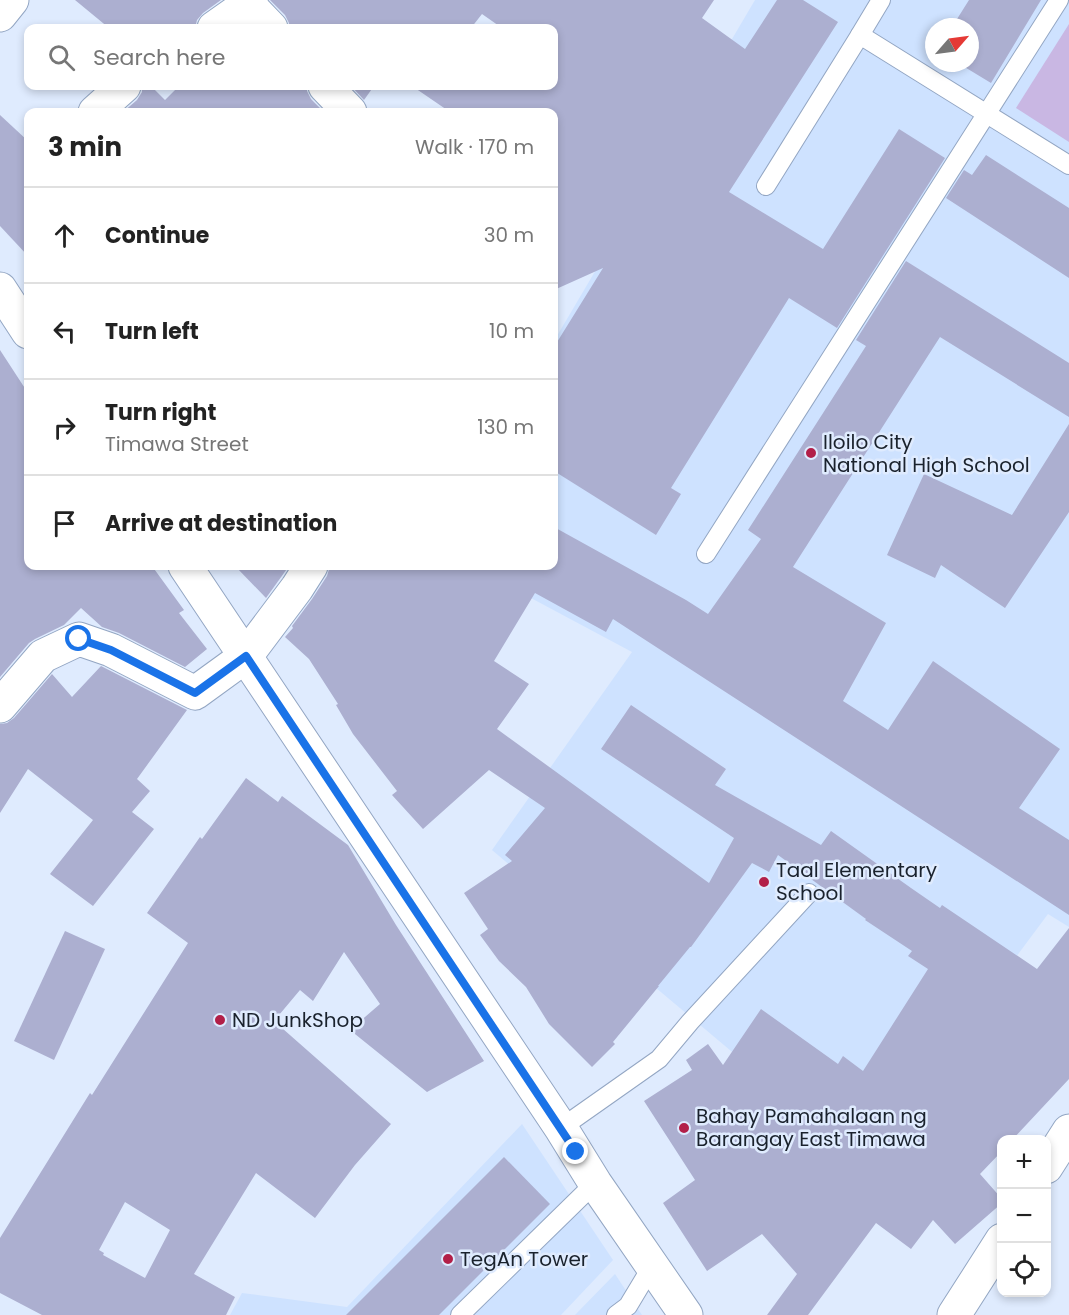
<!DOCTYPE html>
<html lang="en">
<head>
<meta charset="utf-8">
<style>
  :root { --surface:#fff; --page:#f6f6f6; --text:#222; --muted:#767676; --line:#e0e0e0 }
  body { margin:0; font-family:Poppins,sans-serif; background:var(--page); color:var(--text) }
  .controls { position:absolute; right:18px; bottom:18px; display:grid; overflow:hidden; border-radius:12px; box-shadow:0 3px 9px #0003 }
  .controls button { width:54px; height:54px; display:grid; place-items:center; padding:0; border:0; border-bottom:2px solid var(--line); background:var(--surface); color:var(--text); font:30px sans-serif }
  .compass { position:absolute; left:925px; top:18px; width:54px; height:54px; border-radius:50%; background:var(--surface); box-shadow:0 3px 9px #0003; rotate:62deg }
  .stop { position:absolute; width:18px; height:18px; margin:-14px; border:4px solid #1a73e8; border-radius:50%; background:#fff }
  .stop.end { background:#1a73e8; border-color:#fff; box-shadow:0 2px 6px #0008 }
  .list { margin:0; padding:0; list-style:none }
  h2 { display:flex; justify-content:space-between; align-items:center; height:78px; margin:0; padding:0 24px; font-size:26px }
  h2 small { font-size:20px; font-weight:400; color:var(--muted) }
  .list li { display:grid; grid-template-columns:39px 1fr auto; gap:18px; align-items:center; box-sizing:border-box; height:96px; padding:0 24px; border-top:2px solid var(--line) }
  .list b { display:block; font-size:22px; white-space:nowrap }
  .list p { margin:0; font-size:20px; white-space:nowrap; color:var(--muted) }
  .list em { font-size:20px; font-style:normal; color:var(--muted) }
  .icon { flex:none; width:33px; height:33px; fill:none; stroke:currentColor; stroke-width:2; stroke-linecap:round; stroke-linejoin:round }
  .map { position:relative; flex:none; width:1069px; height:1315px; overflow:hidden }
  .search { position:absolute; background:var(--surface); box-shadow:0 3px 9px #0003; left:24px; top:24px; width:534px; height:66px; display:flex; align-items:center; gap:15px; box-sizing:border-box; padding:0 21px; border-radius:12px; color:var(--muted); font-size:22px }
  .panel { position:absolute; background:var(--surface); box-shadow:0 3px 9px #0003; left:24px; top:108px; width:534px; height:462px; border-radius:12px }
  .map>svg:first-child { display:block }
  .built { fill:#cee2ff; fill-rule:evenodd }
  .green { fill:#c9b7e3 }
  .building { fill:#acafd0; fill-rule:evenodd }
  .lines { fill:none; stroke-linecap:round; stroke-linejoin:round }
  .service-casing { stroke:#93a6c3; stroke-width:20 }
  .minor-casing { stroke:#93a6c3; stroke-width:35 }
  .tertiary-casing { stroke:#93a6c3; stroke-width:35 }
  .service { stroke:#fff; stroke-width:18 }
  .minor { stroke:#fff; stroke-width:33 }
  .tertiary { stroke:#fff; stroke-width:33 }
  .route { stroke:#1a73e8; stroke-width:8 }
  .poi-dot { fill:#b21f48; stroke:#dfebfe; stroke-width:2 }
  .labels { text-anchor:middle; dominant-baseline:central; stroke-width:5; stroke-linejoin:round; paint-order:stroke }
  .poi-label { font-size:20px; fill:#1a222d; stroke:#dfebfe; text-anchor:start }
</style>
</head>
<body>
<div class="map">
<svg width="1069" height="1315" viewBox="0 0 1069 1315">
  <rect width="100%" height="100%" fill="#dfebfe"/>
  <g class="built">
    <path d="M 755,0 L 1069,0 L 1069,927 L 1048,914 L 863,1162 L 492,850 L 632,652 L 471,566 L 554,566 L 554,341 ZM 934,27 L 970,27 L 970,63 L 934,63 Z"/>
    <path d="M 522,1124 L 613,1260 L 561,1315 L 230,1315 L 242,1293 L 347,1307 Z"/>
    <path d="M 615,1274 L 642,1315 L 575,1315 Z"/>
  </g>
  <path class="green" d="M 1069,24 L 1069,142 L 1016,108 Z"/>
  <g class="building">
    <path d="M 75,0 L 221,0 L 203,13 L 197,20 L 195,28 L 109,28 Z"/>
    <path d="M 270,0 L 714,0 L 702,18 L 745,49 L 777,0 L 803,0 L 838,22 L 729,192 L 823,249 L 899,129 L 945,158 L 837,328 L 789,298 L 671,488 L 681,494 L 656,535 L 554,471 L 554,347 L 603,268 L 554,290 L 554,112 L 450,112 L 412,86 L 554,86 L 554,28 L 502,28 L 482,14 L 471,28 L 289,28 L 289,23 L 285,15 Z"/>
    <path d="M 969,0 L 1041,0 L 991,83 L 958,63 L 970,63 L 970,27 L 952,27 Z"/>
    <path d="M 142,86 L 151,86 L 165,100 L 179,86 L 307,86 L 307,91 L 311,99 L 324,112 L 123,112 L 137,100 L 142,92 Z"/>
    <path d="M 351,86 L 374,86 L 364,100 Z"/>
    <path d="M 0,115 L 28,141 L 28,256 L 0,226 Z"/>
    <path d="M 986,155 L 1069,208 L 1069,278 L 946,198 L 964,170 L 972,175 Z"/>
    <path d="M 906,261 L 1069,363 L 1069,417 L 940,337 L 793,567 L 886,623 L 843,701 L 888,730 L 933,661 L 1060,749 L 1019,808 L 1069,840 L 1069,915 L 613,619 L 606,632 L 535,593 L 494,661 L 529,684 L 497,729 L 709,883 L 734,838 L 601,749 L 631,705 L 726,769 L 715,785 L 821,845 L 831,831 L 911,888 L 940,908 L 942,905 L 1037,969 L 1069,928 L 1069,1079 L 1012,1140 L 1002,1140 L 1002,1151 L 980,1174 L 1002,1199 L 1002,1203 L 955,1244 L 933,1220 L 911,1249 L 876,1223 L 808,1315 L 767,1315 L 797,1274 L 762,1234 L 707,1271 L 663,1203 L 695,1180 L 644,1101 L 692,1070 L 686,1060 L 708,1044 L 723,1065 L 761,1009 L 838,1064 L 843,1056 L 863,1071 L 928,969 L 908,956 L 912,951 L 865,920 L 866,919 L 778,855 L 769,872 L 752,863 L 691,947 L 690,947 L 658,986 L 659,986 L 613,1042 L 615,1044 L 592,1067 L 549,1024 L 526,987 L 499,961 L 480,935 L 488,929 L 464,893 L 512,861 L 505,855 L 545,808 L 489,770 L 423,829 L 392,795 L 397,791 L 353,734 L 336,705 L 338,704 L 309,659 L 285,637 L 293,628 L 292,626 L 312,599 L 327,576 L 330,566 L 554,566 L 554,527 L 686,600 L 708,614 L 761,539 L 748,530 L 866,346 L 856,340 Z"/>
    <path d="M 0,350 L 28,393 L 28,566 L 152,566 L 184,610 L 179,613 L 207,649 L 185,667 L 119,633 L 102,627 L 81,608 L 64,625 L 35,639 L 29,643 L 0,677 Z"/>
    <path d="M 1069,424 L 1069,512 L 1005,608 L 941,565 L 935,578 L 887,555 L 924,474 L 1012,515 Z"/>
    <path d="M 235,566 L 289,566 L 266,598 Z"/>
    <path d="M 101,666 L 187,710 L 137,779 L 150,791 L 132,812 L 154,829 L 93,906 L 50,874 L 93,820 L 28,769 L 0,813 L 0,724 L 7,723 L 14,718 L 52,674 L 72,697 Z"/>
    <path d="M 246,778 L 278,802 L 282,796 L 348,845 L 396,925 L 484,1061 L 427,1092 L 350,1030 L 380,1004 L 344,952 L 313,1001 L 300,990 L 274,1021 L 391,1124 L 355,1165 L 315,1218 L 256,1173 L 194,1274 L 235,1297 L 226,1315 L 42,1315 L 0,1293 L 0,1238 L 90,1093 L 92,1095 L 188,943 L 147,913 L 200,837 L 202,839 ZM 125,1202 L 170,1230 L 145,1278 L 103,1255 L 104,1253 L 99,1250 Z"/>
    <path d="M 65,931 L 105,949 L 54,1060 L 14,1041 Z"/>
    <path d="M 504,1157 L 550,1204 L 439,1315 L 346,1315 Z"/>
  </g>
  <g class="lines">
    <defs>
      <g id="service">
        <path d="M 860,35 L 881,0"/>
        <path d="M 766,186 L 860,35 L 1069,165"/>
        <path d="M 706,554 L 1059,0"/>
        <path d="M 561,1128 L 659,1059 L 690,1022 L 809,893"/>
        <path d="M 460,1315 L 595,1183"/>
        <path d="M 616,1315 L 628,1306 L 652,1266"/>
      </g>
      <g id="minor">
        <path d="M 248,4 L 271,28"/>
        <path d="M 0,15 L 12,0"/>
        <path d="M 214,28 L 248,4 L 251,0"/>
        <path d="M 325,86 L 350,112"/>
        <path d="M 95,112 L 124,86"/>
        <path d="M 0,706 L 43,656 L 79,639 L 111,650 L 195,693 L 246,656 L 297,588 L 311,566"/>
        <path d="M 1046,1167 L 1069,1131"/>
        <path d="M 954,1315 L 1002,1240"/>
      </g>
      <g id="tertiary">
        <path d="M 0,289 L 28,332"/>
        <path d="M 185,566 L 561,1128 L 595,1183 L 686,1315"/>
      </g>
    </defs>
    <use href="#service" class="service-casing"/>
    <use href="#minor" class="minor-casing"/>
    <use href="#tertiary" class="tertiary-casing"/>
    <use href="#service" class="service"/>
    <use href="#minor" class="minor"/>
    <use href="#tertiary" class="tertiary"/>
  </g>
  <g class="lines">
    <path class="route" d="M 79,639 L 111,650 L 195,693 L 246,656 L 576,1152"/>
  </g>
  <g class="poi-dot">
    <circle cx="811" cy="453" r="6"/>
    <circle cx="764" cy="882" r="6"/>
    <circle cx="220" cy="1020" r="6"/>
    <circle cx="684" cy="1128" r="6"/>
    <circle cx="448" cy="1259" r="6"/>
  </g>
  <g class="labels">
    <g class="poi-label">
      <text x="823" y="442">Iloilo City<tspan x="823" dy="23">National High School</tspan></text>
      <text x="776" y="870">Taal Elementary<tspan x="776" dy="23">School</tspan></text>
      <text x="232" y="1020">ND JunkShop</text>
      <text x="696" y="1116">Bahay Pamahalaan ng<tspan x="696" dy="23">Barangay East Timawa</tspan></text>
      <text x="460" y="1259">TegAn Tower</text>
    </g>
  </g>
</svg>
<div class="controls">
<button>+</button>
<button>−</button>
<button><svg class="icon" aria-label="locate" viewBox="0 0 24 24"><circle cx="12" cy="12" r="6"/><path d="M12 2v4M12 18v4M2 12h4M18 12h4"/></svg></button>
</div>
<svg class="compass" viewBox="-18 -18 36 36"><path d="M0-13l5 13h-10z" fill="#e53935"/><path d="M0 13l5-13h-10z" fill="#767676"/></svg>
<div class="stop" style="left:79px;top:639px"></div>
<div class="stop end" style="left:576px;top:1152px"></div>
<div class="search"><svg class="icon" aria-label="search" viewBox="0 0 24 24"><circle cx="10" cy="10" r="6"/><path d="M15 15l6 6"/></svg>Search here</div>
<section class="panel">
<h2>3 min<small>Walk · 170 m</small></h2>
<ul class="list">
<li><svg class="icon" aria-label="ahead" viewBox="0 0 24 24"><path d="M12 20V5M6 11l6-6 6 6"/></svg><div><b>Continue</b></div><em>30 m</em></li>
<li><svg class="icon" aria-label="left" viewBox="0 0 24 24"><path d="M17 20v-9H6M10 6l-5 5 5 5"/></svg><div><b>Turn left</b></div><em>10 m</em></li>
<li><svg class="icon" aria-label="right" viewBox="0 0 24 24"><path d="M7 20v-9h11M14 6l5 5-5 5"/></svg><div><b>Turn right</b><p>Timawa Street</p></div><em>130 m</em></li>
<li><svg class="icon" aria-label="arrive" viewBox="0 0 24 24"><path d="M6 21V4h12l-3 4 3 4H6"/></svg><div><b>Arrive at destination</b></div></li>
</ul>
</section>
</div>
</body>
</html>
